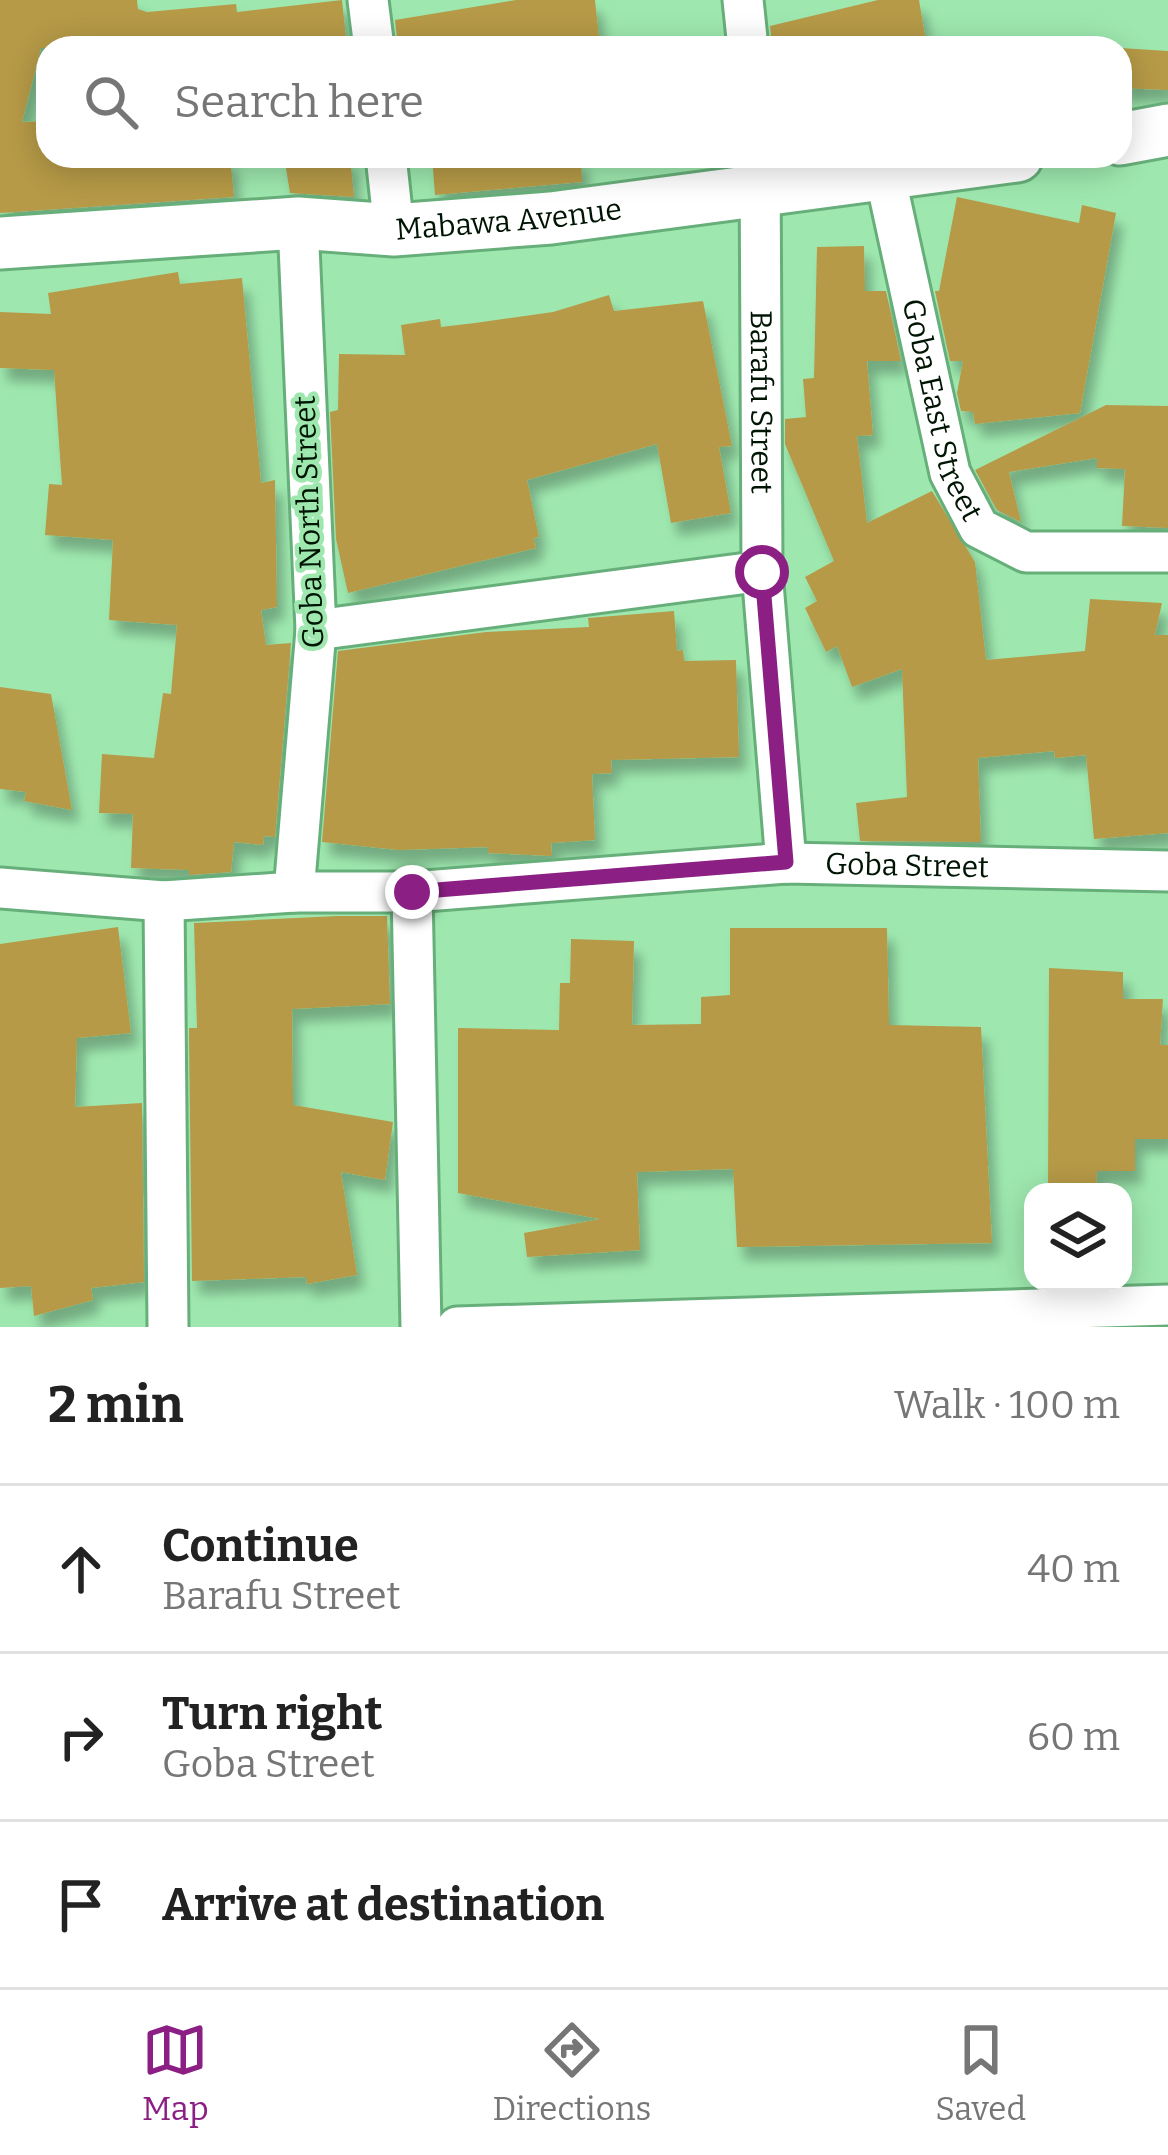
<!DOCTYPE html>
<html lang="en">
<head>
<meta charset="utf-8">
<style>
  :root { --surface:#fff; --page:#f6f6f6; --text:#222; --muted:#767676; --line:#e0e0e0; --accent:#8b1f84 }
  body { margin:0; font-family:Bitter,serif; background:var(--page); color:var(--text) }
  .controls { position:absolute; right:36px; bottom:36px; display:grid; overflow:hidden; border-radius:24px; box-shadow:0 6px 30px #0003 }
  .controls button { width:108px; height:108px; display:grid; place-items:center; padding:0; border:0; border-bottom:3px solid var(--line); background:var(--surface); color:var(--text); font:60px sans-serif }
  .stop { position:absolute; width:36px; height:36px; margin:-27px; border:9px solid #8b1f84; border-radius:50%; background:#fff }
  .stop.end { background:#8b1f84; border-color:#fff; box-shadow:0 3px 12px #0008 }
  .list { margin:0; padding:0; list-style:none }
  h2 { display:flex; justify-content:space-between; align-items:center; height:156px; margin:0; padding:0 48px; font-size:51px }
  h2 small { font-size:39px; font-weight:400; color:var(--muted) }
  .list li { display:grid; grid-template-columns:78px 1fr auto; gap:36px; align-items:center; box-sizing:border-box; height:168px; padding:0 48px; border-top:3px solid var(--line) }
  .list b { display:block; font-size:45px; white-space:nowrap }
  .list p { margin:0; font-size:39px; white-space:nowrap; color:var(--muted) }
  .list em { font-size:39px; font-style:normal; color:var(--muted) }
  .icon { flex:none; width:66px; height:66px; fill:none; stroke:currentColor; stroke-width:2; stroke-linecap:round; stroke-linejoin:round }
  .map { position:relative; flex:none; width:1168px; height:1327px; overflow:hidden }
  .search { position:absolute; background:var(--surface); box-shadow:0 6px 30px #0003; left:36px; right:36px; top:36px; height:132px; display:flex; align-items:center; gap:30px; box-sizing:border-box; padding:0 42px; border-radius:36px; color:var(--muted); font-size:45px }
  .sheet { height:660px; background:var(--surface) }
  nav { display:flex; justify-content:space-around; align-items:center; box-sizing:border-box; height:168px; border-top:3px solid var(--line); background:var(--surface); font-size:33px; color:var(--muted) }
  nav a { display:grid; justify-items:center; gap:6px }
  nav .on { color:var(--accent) }
  .map>svg:first-child { display:block }
  .building { fill:#b69a47; filter:url(#shadow) }
  .lines { fill:none; stroke-linecap:round; stroke-linejoin:round }
  .minor-casing { stroke:#67af7a; stroke-width:45 }
  .tertiary-casing { stroke:#67af7a; stroke-width:57 }
  .minor { stroke:#fff; stroke-width:39 }
  .tertiary { stroke:#fff; stroke-width:51 }
  .route { stroke:#8b1f84; stroke-width:15 }
  .labels { text-anchor:middle; dominant-baseline:central; stroke-width:9; stroke-linejoin:round; paint-order:stroke }
  .street-label { font-size:30px; fill:#001403; stroke:#9ee8af }
</style>
</head>
<body>
<div class="map">
<svg width="1168" height="1327" viewBox="0 0 1168 1327">
  <defs>
    <filter id="shadow"><feDropShadow dx="7" dy="13" stdDeviation="6" flood-color="#0004"/></filter>
  </defs>
  <rect width="100%" height="100%" fill="#9ee8af"/>
  <g class="building">
    <path d="M 0,0 L 137,0 L 138,9 L 147,12 L 236,4 L 237,12 L 342,0 L 347,48 L 41,48 L 22,122 L 48,121 L 48,156 L 230,156 L 234,197 L 0,213 Z"/>
    <path d="M 516,0 L 595,0 L 600,48 L 398,48 L 395,20 Z"/>
    <path d="M 878,0 L 919,0 L 926,42 L 895,48 L 869,48 L 869,43 L 772,48 L 770,26 Z"/>
    <path d="M 1120,48 L 1168,51 L 1168,90 L 1120,88 Z"/>
    <path d="M 284,156 L 350,156 L 354,197 L 290,193 Z"/>
    <path d="M 432,156 L 581,156 L 582,182 L 435,195 Z"/>
    <path d="M 957,197 L 1079,223 L 1082,205 L 1116,213 L 1080,413 L 975,424 L 973,412 L 961,411 L 957,393 L 963,361 L 950,361 L 935,291 L 939,291 Z"/>
    <path d="M 864,246 L 865,291 L 886,291 L 901,361 L 867,361 L 873,435 L 857,436 L 867,523 L 932,491 L 975,562 L 986,660 L 1085,651 L 1090,599 L 1162,603 L 1155,635 L 1168,635 L 1168,833 L 1094,839 L 1086,755 L 1055,758 L 1054,751 L 978,758 L 981,842 L 860,841 L 856,803 L 907,797 L 902,669 L 852,687 L 837,646 L 826,652 L 805,608 L 817,601 L 805,577 L 834,561 L 785,444 L 785,419 L 806,417 L 803,379 L 814,378 L 817,247 Z"/>
    <path d="M 178,272 L 180,284 L 242,278 L 261,483 L 275,480 L 277,607 L 261,610 L 266,645 L 291,643 L 275,837 L 264,836 L 263,845 L 234,842 L 231,872 L 189,875 L 189,870 L 131,868 L 133,814 L 99,813 L 102,754 L 154,758 L 163,693 L 171,694 L 177,625 L 109,620 L 113,540 L 45,535 L 49,484 L 62,485 L 54,370 L 0,368 L 0,312 L 51,314 L 48,293 Z"/>
    <path d="M 609,295 L 614,311 L 703,301 L 732,446 L 719,447 L 731,513 L 671,523 L 657,444 L 527,480 L 539,537 L 534,538 L 536,548 L 348,593 L 336,539 L 330,412 L 338,410 L 339,354 L 405,355 L 401,325 L 440,319 L 441,327 L 475,323 L 553,312 Z"/>
    <path d="M 1106,405 L 1168,406 L 1168,528 L 1122,526 L 1125,469 L 1097,468 L 1097,458 L 1009,472 L 1021,522 L 997,510 L 975,470 Z"/>
    <path d="M 674,611 L 677,651 L 683,650 L 684,661 L 736,660 L 739,757 L 611,760 L 612,773 L 592,774 L 595,840 L 551,843 L 552,856 L 488,853 L 488,847 L 399,850 L 322,842 L 338,651 L 486,632 L 589,627 L 588,618 Z"/>
    <path d="M 0,687 L 51,694 L 72,810 L 24,801 L 26,792 L 0,789 Z"/>
    <path d="M 337,916 L 387,916 L 390,1004 L 292,1009 L 293,1105 L 393,1122 L 385,1180 L 341,1172 L 357,1275 L 307,1284 L 306,1277 L 192,1281 L 189,1036 L 189,1028 L 197,1028 L 194,923 Z"/>
    <path d="M 118,927 L 131,1033 L 77,1038 L 75,1107 L 142,1103 L 144,1282 L 91,1288 L 93,1300 L 34,1316 L 31,1286 L 0,1288 L 0,944 Z"/>
    <path d="M 730,928 L 887,928 L 889,1025 L 981,1027 L 992,1243 L 737,1247 L 733,1169 L 637,1172 L 640,1250 L 527,1257 L 524,1233 L 600,1219 L 458,1193 L 458,1028 L 559,1030 L 560,983 L 570,983 L 571,939 L 634,941 L 632,1025 L 701,1024 L 701,997 L 730,995 Z"/>
    <path d="M 1049,968 L 1123,972 L 1123,999 L 1163,999 L 1160,1045 L 1168,1045 L 1168,1139 L 1135,1139 L 1135,1171 L 1097,1171 L 1096,1192 L 1048,1192 Z"/>
  </g>
  <g class="lines">
    <defs>
      <g id="minor">
        <path d="M 368,0 L 374,48"/>
        <path d="M 743,0 L 748,48"/>
        <path d="M 386,156 L 394,230"/>
        <path id="s1" d="M 760,156 L 762,571 L 786,863"/>
        <path id="s2" d="M 884,171 L 950,473 L 979,528 L 1026,552 L 1168,552"/>
        <path d="M 316,630 L 762,571"/>
        <path id="s3" d="M 0,888 L 164,901 L 294,892 L 412,892 L 786,863 L 1168,871"/>
        <path d="M 294,892 L 316,630 L 298,223"/>
        <path d="M 412,892 L 421,1327"/>
        <path d="M 164,901 L 168,1327"/>
        <path d="M 457,1327 L 1168,1305"/>
      </g>
      <g id="tertiary">
        <path d="M 1120,139 L 1168,130"/>
        <path id="s4" d="M 0,243 L 298,223 L 394,230 L 551,218 L 1017,156"/>
      </g>
    </defs>
    <use href="#minor" class="minor-casing"/>
    <use href="#tertiary" class="tertiary-casing"/>
    <use href="#minor" class="minor"/>
    <use href="#tertiary" class="tertiary"/>
  </g>
  <g class="lines">
    <path class="route" d="M 412,892 L 786,862 L 762,572"/>
  </g>
  <g class="labels">
    <g class="street-label">
      <text stroke="none"><textPath href="#s4" startOffset="510">Mabawa Avenue</textPath></text>
      <text stroke="none"><textPath href="#s1" startOffset="246">Barafu Street</textPath></text>
      <text stroke="none"><textPath href="#s2" startOffset="246">Goba East Street</textPath></text>
      <text transform="translate(309 522) rotate(-92)">Goba North Street</text>
      <text stroke="none"><textPath href="#s3" startOffset="909">Goba Street</textPath></text>
    </g>
  </g>
</svg>
<div class="controls">
<button><svg class="icon" aria-label="layers" viewBox="0 0 24 24"><path d="M12 4l9 5-9 5-9-5zM3 14l9 5 9-5"/></svg></button>
</div>
<div class="stop" style="left:762px;top:572px"></div>
<div class="stop end" style="left:412px;top:892px"></div>
<div class="search"><svg class="icon" aria-label="search" viewBox="0 0 24 24"><circle cx="10" cy="10" r="6"/><path d="M15 15l6 6"/></svg>Search here</div>
</div>
<section class="sheet">
<h2>2 min<small>Walk · 100 m</small></h2>
<ul class="list">
<li><svg class="icon" aria-label="ahead" viewBox="0 0 24 24"><path d="M12 20V5M6 11l6-6 6 6"/></svg><div><b>Continue</b><p>Barafu Street</p></div><em>40 m</em></li>
<li><svg class="icon" aria-label="right" viewBox="0 0 24 24"><path d="M7 20v-9h11M14 6l5 5-5 5"/></svg><div><b>Turn right</b><p>Goba Street</p></div><em>60 m</em></li>
<li><svg class="icon" aria-label="arrive" viewBox="0 0 24 24"><path d="M6 21V4h12l-3 4 3 4H6"/></svg><div><b>Arrive at destination</b></div></li>
</ul>
</section>
<nav>
<a class="on"><svg class="icon" aria-label="map" viewBox="0 0 24 24"><path d="M3 6l6-2 6 2 6-2v14l-6 2-6-2-6 2zM9 4v14M15 6v14"/></svg>Map</a>
<a><svg class="icon" aria-label="directions" viewBox="0 0 24 24"><path d="M12 3l9 9-9 9-9-9zM9 14v-3h6M13 9l2 2-2 2"/></svg>Directions</a>
<a><svg class="icon" aria-label="saved" viewBox="0 0 24 24"><path d="M7 4h10v16l-5-4-5 4z"/></svg>Saved</a>
</nav>
</body>
</html>
